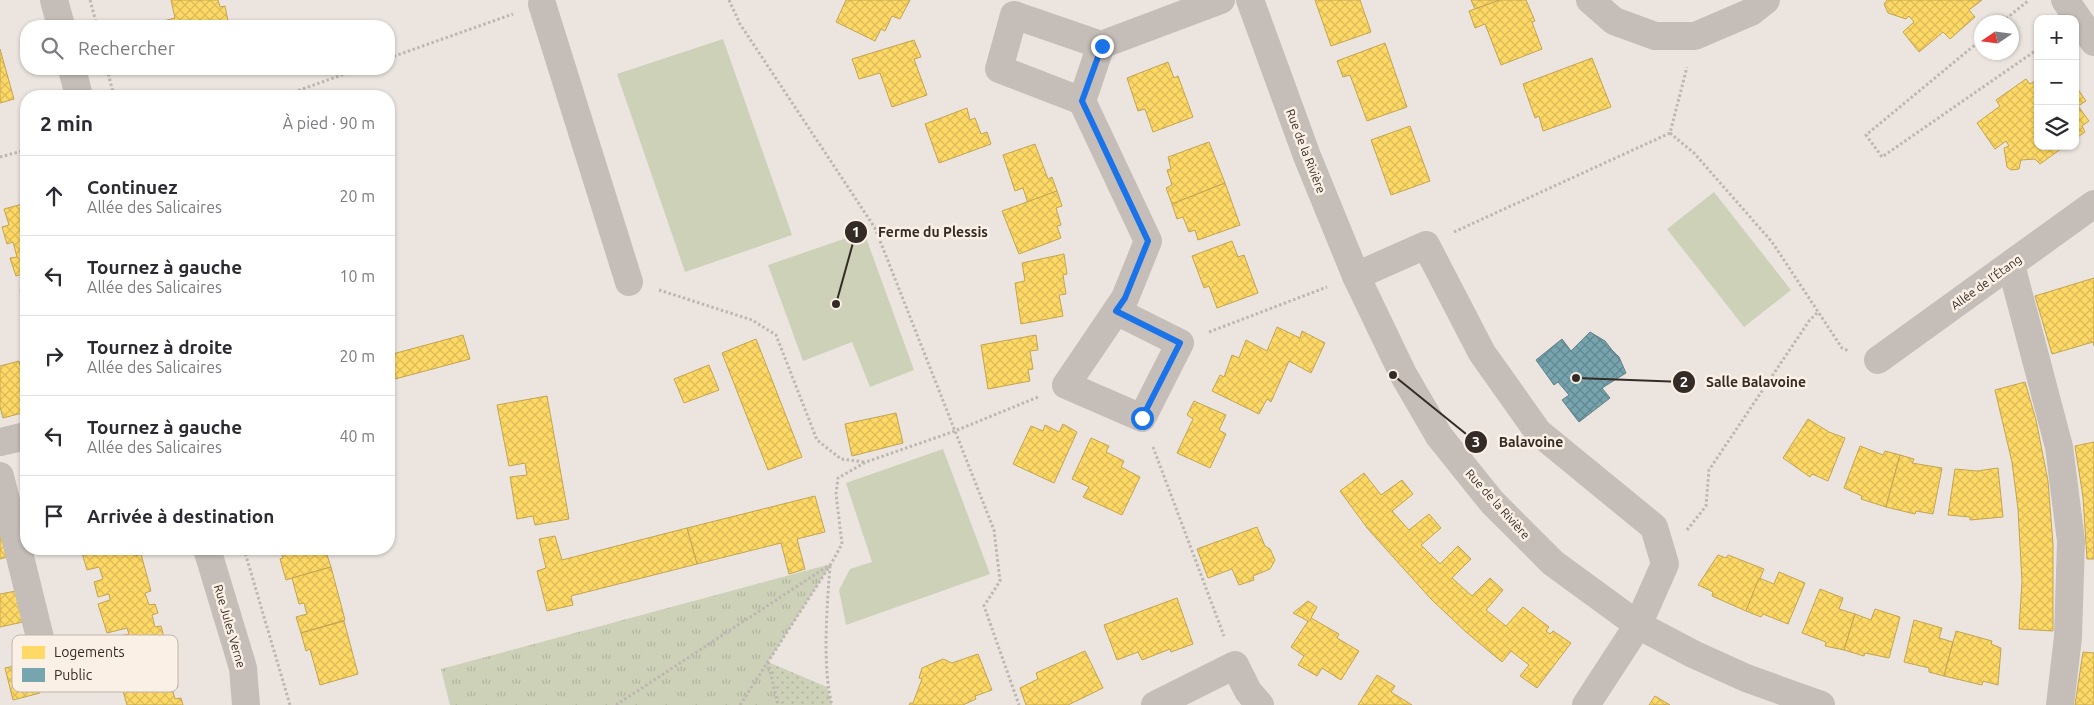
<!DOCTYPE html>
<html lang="fr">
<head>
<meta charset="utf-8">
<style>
  :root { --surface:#fff; --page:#f2f2f3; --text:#2b2b33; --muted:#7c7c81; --line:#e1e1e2 }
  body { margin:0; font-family:Ubuntu,sans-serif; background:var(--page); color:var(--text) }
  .controls { position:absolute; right:15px; top:15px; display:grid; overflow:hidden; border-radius:10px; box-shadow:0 1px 4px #0004 }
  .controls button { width:45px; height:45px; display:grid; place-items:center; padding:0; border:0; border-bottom:1px solid var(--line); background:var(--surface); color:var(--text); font:25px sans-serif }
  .compass { position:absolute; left:1974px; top:15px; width:45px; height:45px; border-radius:50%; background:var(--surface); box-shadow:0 1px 4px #0004; rotate:257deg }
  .stop { position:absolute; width:15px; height:15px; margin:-11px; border:4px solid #1a73e8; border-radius:50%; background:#fff }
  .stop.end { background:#1a73e8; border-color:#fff; box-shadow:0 1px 5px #0008 }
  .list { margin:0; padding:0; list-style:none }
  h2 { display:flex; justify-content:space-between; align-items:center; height:65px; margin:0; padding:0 20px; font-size:21px }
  h2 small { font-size:16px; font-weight:400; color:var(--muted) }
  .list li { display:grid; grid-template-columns:32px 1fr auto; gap:15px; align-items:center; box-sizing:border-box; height:80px; padding:0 20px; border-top:1px solid var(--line) }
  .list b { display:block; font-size:19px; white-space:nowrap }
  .list p { margin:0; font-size:16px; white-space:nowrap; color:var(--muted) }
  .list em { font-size:16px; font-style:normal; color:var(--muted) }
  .icon { flex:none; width:28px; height:28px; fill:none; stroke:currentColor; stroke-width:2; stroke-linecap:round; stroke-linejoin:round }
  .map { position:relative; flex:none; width:2094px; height:705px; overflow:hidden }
  .search { position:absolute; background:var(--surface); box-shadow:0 1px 4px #0004; left:20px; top:20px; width:375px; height:55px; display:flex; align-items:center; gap:12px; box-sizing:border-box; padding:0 18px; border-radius:20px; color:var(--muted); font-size:19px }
  .panel { position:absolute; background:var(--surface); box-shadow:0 1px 4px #0004; left:20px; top:90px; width:375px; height:465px; border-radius:20px }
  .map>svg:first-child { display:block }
  .grass { fill:url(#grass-tufts) }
  .park { fill:url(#park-dots) }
  .garden { fill:#cdd1b8 }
  .homes { fill:url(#homes-cross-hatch); stroke:#c2a553 }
  .public { fill:url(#public-cross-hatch); stroke:#628086 }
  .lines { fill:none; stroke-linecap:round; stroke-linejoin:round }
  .path { stroke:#beb6b0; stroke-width:3; stroke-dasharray:2.5 2.5; stroke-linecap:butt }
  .minor { stroke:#c5bdb7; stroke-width:28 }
  .route { stroke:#1a73e8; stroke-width:6 }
  .labels { text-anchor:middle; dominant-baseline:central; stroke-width:5; stroke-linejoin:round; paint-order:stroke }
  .street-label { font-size:12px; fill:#352b26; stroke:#faf0e5 }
  .key { fill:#faf0e5; stroke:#bfb5ac; stroke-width:1 }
  .key-label { font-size:14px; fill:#352b26 }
  .leader { fill:none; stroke:#352b26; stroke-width:2 }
  .callout-dot { fill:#352b26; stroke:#faf0e5; stroke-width:2 }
  .mark-label { font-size:15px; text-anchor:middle; font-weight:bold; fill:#fff }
  .callout-label { font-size:14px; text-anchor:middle; font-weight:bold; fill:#352b26; stroke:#faf0e5; stroke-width:5; stroke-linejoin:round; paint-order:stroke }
</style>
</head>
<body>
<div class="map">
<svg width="2094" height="705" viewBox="0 0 2094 705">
  <defs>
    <pattern id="grass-tufts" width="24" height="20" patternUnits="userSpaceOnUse" patternTransform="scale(1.25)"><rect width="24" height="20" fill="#cdd1b8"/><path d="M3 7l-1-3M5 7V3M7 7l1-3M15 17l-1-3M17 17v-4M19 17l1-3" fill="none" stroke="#b1b49e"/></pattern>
    <pattern id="park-dots" width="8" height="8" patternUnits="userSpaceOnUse" patternTransform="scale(1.25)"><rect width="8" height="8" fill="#cdd1b8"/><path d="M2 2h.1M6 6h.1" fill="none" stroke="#b1b49e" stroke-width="1.8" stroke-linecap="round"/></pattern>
    <pattern id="homes-cross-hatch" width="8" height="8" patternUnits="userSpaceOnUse" patternTransform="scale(1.25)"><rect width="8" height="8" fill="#ffd966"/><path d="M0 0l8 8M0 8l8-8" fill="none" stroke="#dbba58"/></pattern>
    <pattern id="public-cross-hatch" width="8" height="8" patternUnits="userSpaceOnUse" patternTransform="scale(1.25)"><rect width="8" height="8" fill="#76a5af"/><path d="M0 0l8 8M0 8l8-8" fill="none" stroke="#62878e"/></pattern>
  </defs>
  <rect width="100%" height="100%" fill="#ece5df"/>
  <path class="grass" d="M 831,564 L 768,662 L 779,705 L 450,705 L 441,669 Z"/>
  <path class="park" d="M 768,662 L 827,687 L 832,705 L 779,705 Z"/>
  <g class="garden">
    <path d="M 723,39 L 792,235 L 685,272 L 617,74 Z"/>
    <path d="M 1714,192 L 1791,290 L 1744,327 L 1667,229 Z"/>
    <path d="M 864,232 L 914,370 L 870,387 L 852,342 L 803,361 L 768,265 Z"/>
    <path d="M 943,449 L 990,574 L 846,625 L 839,590 L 850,569 L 872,562 L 846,483 Z"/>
  </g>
  <g class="homes">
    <path d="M 171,0 L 218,0 L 220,7 L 225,6 L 228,21 L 224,22 L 225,26 L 153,26 L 152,24 L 175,18 Z"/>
    <path d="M 846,0 L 910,0 L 900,19 L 892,16 L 885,31 L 881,29 L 875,41 L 836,22 Z"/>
    <path d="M 1315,0 L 1360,0 L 1371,32 L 1331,46 Z"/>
    <path d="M 1471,0 L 1500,0 L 1475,9 Z"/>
    <path d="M 1500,0 L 1526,0 L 1535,21 L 1532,22 L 1542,49 L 1501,65 L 1485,24 L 1475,28 L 1469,11 Z"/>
    <path d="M 1887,0 L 1982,0 L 1969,10 L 1975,17 L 1950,39 L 1943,32 L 1919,52 L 1903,32 L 1914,22 L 1909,16 L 1906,19 L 1888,13 L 1884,4 Z"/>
    <path d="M 914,40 L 921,57 L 914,59 L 927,95 L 892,107 L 880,73 L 859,79 L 852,59 Z"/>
    <path d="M 1385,43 L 1407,107 L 1367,121 L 1350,75 L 1343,77 L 1337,61 Z"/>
    <path d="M 0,49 L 14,99 L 0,103 Z"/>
    <path d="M 1592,58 L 1611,107 L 1543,131 L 1539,116 L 1535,118 L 1523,84 Z"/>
    <path d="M 1168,62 L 1174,78 L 1178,76 L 1193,117 L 1153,132 L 1145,109 L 1138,111 L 1127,78 Z"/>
    <path d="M 2026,79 L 2030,84 L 2038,79 L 2038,146 L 2065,146 L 2040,164 L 2035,159 L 2021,160 L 2019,169 L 2011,170 L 2007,167 L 2004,148 L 2009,146 L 2006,141 L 1995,149 L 1977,123 L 2000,106 L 1996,100 Z"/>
    <path d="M 2075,85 L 2086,101 L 2078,106 L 2089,121 L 2082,126 L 2085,132 L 2075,139 Z"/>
    <path d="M 967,108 L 970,120 L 975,118 L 981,134 L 987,132 L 991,144 L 939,163 L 925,124 Z"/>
    <path d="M 1410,126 L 1430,181 L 1391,195 L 1371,140 Z"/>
    <path d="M 1209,142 L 1225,183 L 1172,204 L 1166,188 L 1172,185 L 1167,170 L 1171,169 L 1168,157 Z"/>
    <path d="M 1035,144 L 1048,179 L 1052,177 L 1057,191 L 1028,203 L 1023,188 L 1015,191 L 1003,155 Z"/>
    <path d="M 1225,183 L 1240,225 L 1198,240 L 1195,230 L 1189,232 L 1183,217 L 1177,219 L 1172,204 Z"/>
    <path d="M 1057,191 L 1062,206 L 1056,208 L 1061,225 L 1057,226 L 1061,238 L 1019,254 L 1002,211 Z"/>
    <path d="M 26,203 L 26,307 L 24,308 L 20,290 L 25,288 L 22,274 L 16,276 L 10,258 L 17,257 L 13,242 L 7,244 L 2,227 L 9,225 L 4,209 Z"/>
    <path d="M 1232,241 L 1238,257 L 1244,255 L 1258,293 L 1217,308 L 1209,286 L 1204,288 L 1192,256 Z"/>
    <path d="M 1064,254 L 1067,274 L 1063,275 L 1066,294 L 1059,295 L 1063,316 L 1021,324 L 1015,283 L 1025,281 L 1022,263 Z"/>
    <path d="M 2094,278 L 2094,346 L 2093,342 L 2052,354 L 2035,296 Z"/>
    <path d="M 1277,327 L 1300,338 L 1302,331 L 1325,343 L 1311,373 L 1289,361 L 1271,402 L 1267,399 L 1259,414 L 1212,391 L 1220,375 L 1224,377 L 1232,355 L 1239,358 L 1246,340 L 1267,351 Z"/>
    <path d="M 463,335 L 470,359 L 395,379 L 389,355 Z"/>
    <path d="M 1036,335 L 1038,350 L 1030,351 L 1033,369 L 1028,370 L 1030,381 L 988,389 L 981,345 Z"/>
    <path d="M 756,339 L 802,457 L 768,470 L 722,353 Z"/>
    <path d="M 19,361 L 26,390 L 26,412 L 3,418 L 0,407 L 0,366 Z"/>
    <path d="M 709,365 L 719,390 L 684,403 L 674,379 Z"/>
    <path d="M 2025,382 L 2036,420 L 2048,481 L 2053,544 L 2053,631 L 2019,629 L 2022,582 L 2018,509 L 2012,462 L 1995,390 Z"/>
    <path d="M 547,396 L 569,519 L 535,525 L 533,516 L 517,519 L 510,477 L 527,475 L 525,463 L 509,466 L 497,405 Z"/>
    <path d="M 1194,401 L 1226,415 L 1219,430 L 1226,434 L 1210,468 L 1177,453 L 1193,419 L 1187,415 Z"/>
    <path d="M 896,413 L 903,443 L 852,456 L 845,424 Z"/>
    <path d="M 1808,419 L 1829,432 L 1845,438 L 1828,481 L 1812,474 L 1810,477 L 1783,458 Z"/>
    <path d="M 1063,424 L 1077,432 L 1054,483 L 1013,464 L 1031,426 L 1043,431 L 1045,425 L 1059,432 Z"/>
    <path d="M 1091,438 L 1109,446 L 1106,452 L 1124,461 L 1121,467 L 1140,477 L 1122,515 L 1083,497 L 1089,487 L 1072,479 Z"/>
    <path d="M 2094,442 L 2094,559 L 2087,559 L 2083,497 L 2075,446 Z"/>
    <path d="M 1860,446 L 1883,455 L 1885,451 L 1900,455 L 1886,507 L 1861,499 L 1862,496 L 1844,488 Z"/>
    <path d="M 1900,455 L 1914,459 L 1912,463 L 1942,468 L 1933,514 L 1916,511 L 1915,514 L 1886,507 Z"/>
    <path d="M 1998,468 L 2003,517 L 1970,520 L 1970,517 L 1948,515 L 1955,469 L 1977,471 Z"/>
    <path d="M 1364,473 L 1381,495 L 1402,480 L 1413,494 L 1392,511 L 1409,530 L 1429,514 L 1441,528 L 1421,545 L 1440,564 L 1458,546 L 1471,559 L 1452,578 L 1472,596 L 1490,578 L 1503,590 L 1486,610 L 1506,626 L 1523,607 L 1549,627 L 1546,631 L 1550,634 L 1553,631 L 1571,643 L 1537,688 L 1520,676 L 1529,665 L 1511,651 L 1502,662 L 1466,632 L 1431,599 L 1368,529 L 1340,491 Z"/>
    <path d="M 815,496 L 825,532 L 797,539 L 805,569 L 789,574 L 781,543 L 697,564 L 687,528 Z"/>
    <path d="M 0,525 L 7,557 L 0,559 Z"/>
    <path d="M 1257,527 L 1265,546 L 1270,549 L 1275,560 L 1270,569 L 1253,576 L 1254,580 L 1239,585 L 1232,569 L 1208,578 L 1197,549 Z"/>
    <path d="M 687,528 L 697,564 L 571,596 L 573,605 L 547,611 L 537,571 L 546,568 L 539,539 L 555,536 L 562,560 Z"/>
    <path d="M 81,549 L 133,549 L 135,556 L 141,554 L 151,591 L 145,593 L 149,605 L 155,604 L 158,613 L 152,615 L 155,627 L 161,626 L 171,663 L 165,664 L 169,679 L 175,677 L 178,687 L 172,688 L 175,699 L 181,698 L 183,705 L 127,705 L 120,681 L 141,676 L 139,670 L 131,672 L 120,636 L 129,634 L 127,628 L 107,633 L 98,604 L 110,600 L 109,594 L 98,597 L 94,582 L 103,579 L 99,567 L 87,570 Z"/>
    <path d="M 280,549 L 325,549 L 331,567 L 286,580 L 280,559 L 283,558 Z"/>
    <path d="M 1718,555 L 1726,558 L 1728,555 L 1764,569 L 1746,611 L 1712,596 L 1713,592 L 1698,585 Z"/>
    <path d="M 331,567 L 345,620 L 301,633 L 296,617 L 307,614 L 304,603 L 299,604 L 292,578 Z"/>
    <path d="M 1779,572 L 1805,583 L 1788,624 L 1763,614 L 1761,617 L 1746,611 L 1759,578 L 1774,584 Z"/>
    <path d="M 1820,589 L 1843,598 L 1839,609 L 1855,614 L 1844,650 L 1825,646 L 1826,642 L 1802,633 Z"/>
    <path d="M 16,591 L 23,622 L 0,627 L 0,594 Z"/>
    <path d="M 1177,598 L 1193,644 L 1171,652 L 1170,649 L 1142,660 L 1138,652 L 1117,660 L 1104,625 Z"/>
    <path d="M 1308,601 L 1317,607 L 1311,618 L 1339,634 L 1337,638 L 1359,651 L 1341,680 L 1322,668 L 1317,676 L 1298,665 L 1304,656 L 1291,647 L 1308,621 L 1293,613 Z"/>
    <path d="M 1875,609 L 1900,617 L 1889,658 L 1865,653 L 1864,656 L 1844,650 L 1855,614 L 1871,620 Z"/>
    <path d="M 1914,620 L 1942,628 L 1939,638 L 1953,642 L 1944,676 L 1929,672 L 1929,668 L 1904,662 Z"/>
    <path d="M 344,621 L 358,674 L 320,685 L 310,649 L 306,651 L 301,633 Z"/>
    <path d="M 1956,631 L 1992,641 L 1991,644 L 2001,648 L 1998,685 L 1983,681 L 1982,685 L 1944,676 Z"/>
    <path d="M 1085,651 L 1103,688 L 1068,705 L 1026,705 L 1020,688 L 1038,679 L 1036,673 Z"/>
    <path d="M 2083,652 L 2094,653 L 2094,705 L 2075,705 Z"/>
    <path d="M 978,654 L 992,690 L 975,696 L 976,699 L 963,705 L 909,705 L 910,703 L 913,703 L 922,679 L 919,678 L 922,668 L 943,659 L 952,663 Z"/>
    <path d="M 33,662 L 40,693 L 13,700 L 5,668 Z"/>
    <path d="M 1377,675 L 1395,686 L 1391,692 L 1412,705 L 1358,705 Z"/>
    <path d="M 1655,696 L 1670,705 L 1649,705 Z"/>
  </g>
  <path class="public" d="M 1590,332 L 1605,341 L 1612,350 L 1619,357 L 1626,373 L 1602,388 L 1610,398 L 1579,422 L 1562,400 L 1569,395 L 1558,382 L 1554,385 L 1536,360 L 1562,339 L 1571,351 Z"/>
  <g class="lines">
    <g class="path">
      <path d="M 90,0 L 97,26"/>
      <path d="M 729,0 L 740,24 L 875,228 L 994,530 L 1000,581 L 984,606 L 1019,705"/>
      <path d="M 2002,22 L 2029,0"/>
      <path d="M 1982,39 L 1866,135 L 1882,157 L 2038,49"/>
      <path d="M 389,58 L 513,14"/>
      <path d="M 107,69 L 114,96"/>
      <path d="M 274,96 L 291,93 L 359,69"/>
      <path d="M 1670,133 L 1694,153 L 1772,242 L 1842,348 L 1849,351"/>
      <path d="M 0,157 L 26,150"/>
      <path d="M 1454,232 L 1670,133 L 1687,67"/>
      <path d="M 659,290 L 752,320 L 776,335 L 817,440 L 841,459 L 864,462"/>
      <path d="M 1209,332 L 1327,287"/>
      <path d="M 1153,447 L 1224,636"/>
      <path d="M 1687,530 L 1706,506 L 1709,470 L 1809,321 L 1818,312"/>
      <path d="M 244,549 L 290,705"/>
      <path d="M 830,566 C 827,606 822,668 832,705"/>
      <path d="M 768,662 L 778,705"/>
      <path d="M 616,705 L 831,564 L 842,544 L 836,494 L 838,478 L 866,462 L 955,431 L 1038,397"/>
      <path d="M 740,705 L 829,567"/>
    </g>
    <g class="minor">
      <path d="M 54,0 L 61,26"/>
      <path d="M 1250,0 L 1307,156 L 1356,276 L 1403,374 L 1439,436 L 1492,502 L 1553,563 L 1638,625 L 1693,654 L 1746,678 L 1821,705"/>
      <path d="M 1590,0 L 1614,21 L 1655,36 L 1695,36 L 1751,12 L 1766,0"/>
      <path d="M 2065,0 L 2094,42"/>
      <path d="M 542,4 L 629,282"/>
      <path d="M 72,69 L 79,96"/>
      <path d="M 1082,101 L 999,69 L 1014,15 L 1101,45"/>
      <path d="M 2011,265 L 2059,447 L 2071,541 L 2068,637 L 2060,705"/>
      <path d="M 1356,276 L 1426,245 L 1482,353 L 1538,432 L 1654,527 L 1665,564 L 1638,625 L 1586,705"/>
      <path d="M 1116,311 L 1180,343 L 1142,418 L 1066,385 L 1125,298 L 1148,241 L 1082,101 L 1101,45 L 1221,0"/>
      <path d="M 1878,360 L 2094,204"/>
      <path d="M 0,442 L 26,436"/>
      <path d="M 0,476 L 48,670"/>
      <path d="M 207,549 L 243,668 L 246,705"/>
      <path d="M 1155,705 L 1235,665 L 1248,691 L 1260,705"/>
    </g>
  </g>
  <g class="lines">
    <path class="route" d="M 1102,46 L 1082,101 L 1148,241 L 1125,298 L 1116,311 L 1180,343 L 1142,418"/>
  </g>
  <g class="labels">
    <g class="street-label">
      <text transform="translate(1306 151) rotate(69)">Rue de la Rivière</text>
      <text transform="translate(1986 282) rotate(-36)">Allée de l’Étang</text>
      <text transform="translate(1498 504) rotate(48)">Rue de la Rivière</text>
      <text transform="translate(230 626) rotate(74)">Rue Jules Verne</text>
    </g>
  </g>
  <rect x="12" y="635" width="166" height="57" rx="8" class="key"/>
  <rect x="22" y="646" width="23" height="13" fill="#ffd966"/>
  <rect x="22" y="668" width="23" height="14" fill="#76a5af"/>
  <g class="key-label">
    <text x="54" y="657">Logements</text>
    <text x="54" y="680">Public</text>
  </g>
  <path class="leader" d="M836 304L856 232M1576 378L1684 382M1393 375L1476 442"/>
  <g class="callout-dot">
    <circle cx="836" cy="304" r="5"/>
    <circle cx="1576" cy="378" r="5"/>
    <circle cx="1393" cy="375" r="5"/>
    <circle cx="856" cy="232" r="12"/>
    <circle cx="1684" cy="382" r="12"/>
    <circle cx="1476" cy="442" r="12"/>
  </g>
  <g class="mark-label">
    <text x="856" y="237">1</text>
    <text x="1684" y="387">2</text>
    <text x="1476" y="447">3</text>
  </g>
  <g class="callout-label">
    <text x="933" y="237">Ferme du Plessis</text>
    <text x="1756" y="387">Salle Balavoine</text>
    <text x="1531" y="447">Balavoine</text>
  </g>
</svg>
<div class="controls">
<button>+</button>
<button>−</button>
<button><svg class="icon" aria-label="layers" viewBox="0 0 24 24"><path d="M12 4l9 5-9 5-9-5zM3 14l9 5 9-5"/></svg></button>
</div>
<svg class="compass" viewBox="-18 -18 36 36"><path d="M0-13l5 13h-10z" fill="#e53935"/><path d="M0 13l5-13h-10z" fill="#7c7c81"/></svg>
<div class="stop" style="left:1142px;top:418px"></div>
<div class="stop end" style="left:1102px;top:46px"></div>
<div class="search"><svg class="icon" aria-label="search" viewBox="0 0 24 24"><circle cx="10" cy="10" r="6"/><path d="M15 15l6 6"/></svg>Rechercher</div>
<section class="panel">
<h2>2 min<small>À pied · 90 m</small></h2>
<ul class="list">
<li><svg class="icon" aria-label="ahead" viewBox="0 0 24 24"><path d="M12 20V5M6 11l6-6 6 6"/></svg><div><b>Continuez</b><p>Allée des Salicaires</p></div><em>20 m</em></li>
<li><svg class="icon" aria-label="left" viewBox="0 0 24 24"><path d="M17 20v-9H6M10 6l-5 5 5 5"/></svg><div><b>Tournez à gauche</b><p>Allée des Salicaires</p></div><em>10 m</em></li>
<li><svg class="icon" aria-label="right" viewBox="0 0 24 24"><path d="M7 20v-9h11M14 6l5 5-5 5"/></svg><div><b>Tournez à droite</b><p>Allée des Salicaires</p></div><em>20 m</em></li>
<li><svg class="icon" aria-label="left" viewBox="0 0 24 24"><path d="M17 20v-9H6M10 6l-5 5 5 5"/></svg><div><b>Tournez à gauche</b><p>Allée des Salicaires</p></div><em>40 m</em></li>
<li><svg class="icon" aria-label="arrive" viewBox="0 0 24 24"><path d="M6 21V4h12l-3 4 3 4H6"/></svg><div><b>Arrivée à destination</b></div></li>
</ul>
</section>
</div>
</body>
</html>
